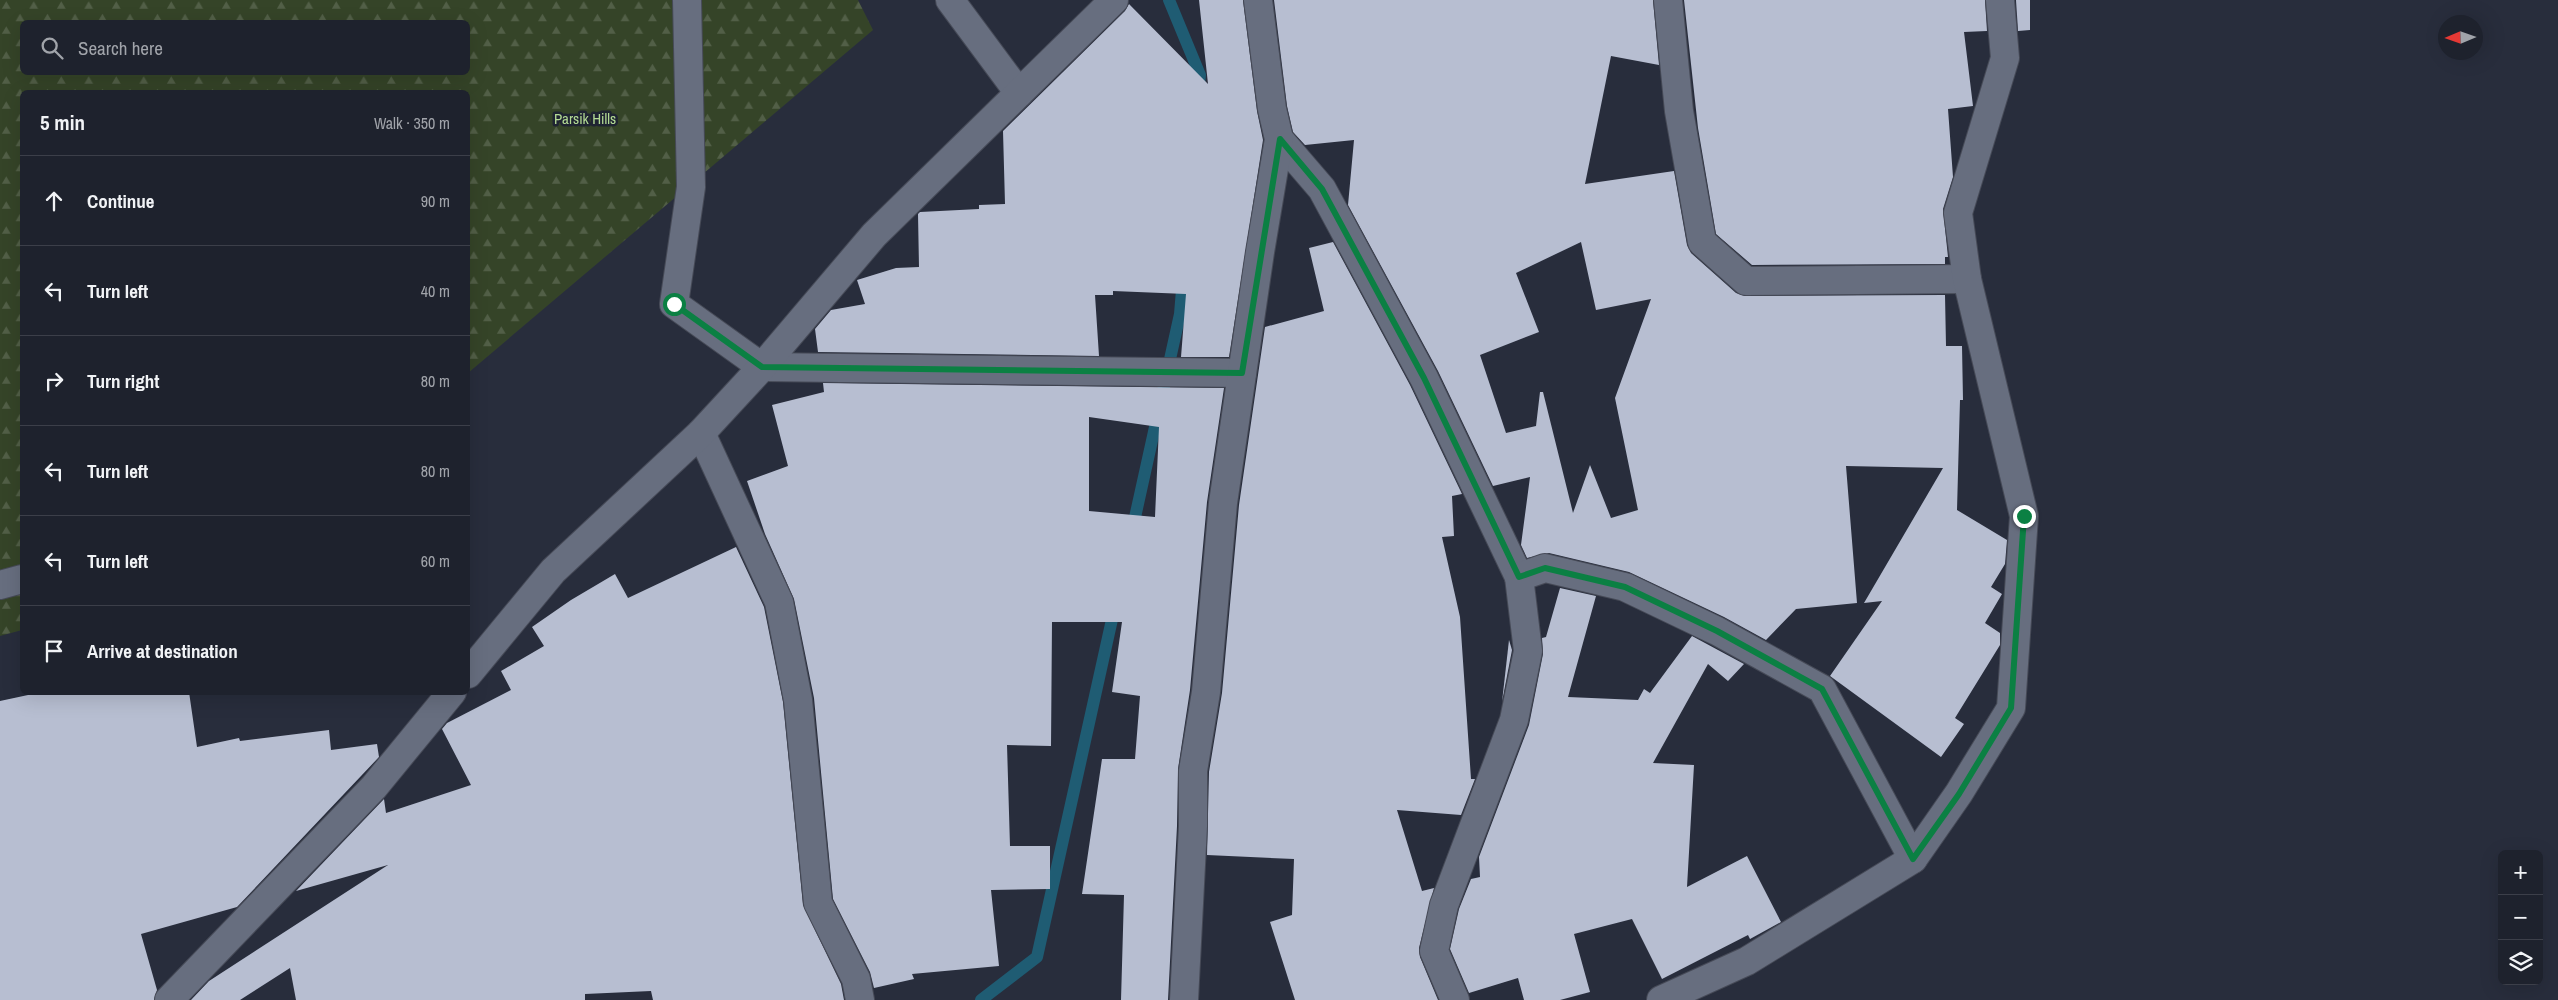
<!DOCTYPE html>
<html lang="en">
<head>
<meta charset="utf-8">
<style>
  :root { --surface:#1e222d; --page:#262a35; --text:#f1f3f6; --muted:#a1a4aa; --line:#3c3f49 }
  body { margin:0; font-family:"Archivo Narrow",sans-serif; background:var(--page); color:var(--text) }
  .controls { position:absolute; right:15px; bottom:15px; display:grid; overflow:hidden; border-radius:8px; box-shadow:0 5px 20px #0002 }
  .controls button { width:45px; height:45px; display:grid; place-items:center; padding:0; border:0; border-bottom:1px solid var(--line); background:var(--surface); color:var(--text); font:25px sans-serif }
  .compass { position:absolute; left:2438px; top:15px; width:45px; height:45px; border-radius:50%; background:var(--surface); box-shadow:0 5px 20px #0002; rotate:268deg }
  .stop { position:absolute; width:15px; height:15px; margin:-11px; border:4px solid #0b8043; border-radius:50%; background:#fff }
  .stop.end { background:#0b8043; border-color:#fff; box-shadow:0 1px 5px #0008 }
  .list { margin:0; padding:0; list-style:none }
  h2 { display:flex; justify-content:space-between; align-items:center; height:65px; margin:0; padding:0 20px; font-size:21px }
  h2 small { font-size:16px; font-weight:400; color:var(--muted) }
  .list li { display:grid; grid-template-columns:32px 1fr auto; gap:15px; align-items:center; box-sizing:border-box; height:90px; padding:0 20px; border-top:1px solid var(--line) }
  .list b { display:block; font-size:19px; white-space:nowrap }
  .list em { font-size:16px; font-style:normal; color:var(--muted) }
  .icon { flex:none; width:28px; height:28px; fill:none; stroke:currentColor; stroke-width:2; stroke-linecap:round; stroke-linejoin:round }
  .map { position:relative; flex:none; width:2558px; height:1000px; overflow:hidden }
  .search { position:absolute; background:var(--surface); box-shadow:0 5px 20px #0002; left:20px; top:20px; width:450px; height:55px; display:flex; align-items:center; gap:12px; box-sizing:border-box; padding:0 18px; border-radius:8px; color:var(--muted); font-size:19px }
  .panel { position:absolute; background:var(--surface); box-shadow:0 5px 20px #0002; left:20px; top:90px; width:450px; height:605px; border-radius:8px }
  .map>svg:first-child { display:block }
  .forest { fill:url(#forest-firs); fill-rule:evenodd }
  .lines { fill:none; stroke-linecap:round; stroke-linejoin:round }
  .stream { stroke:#1f5c73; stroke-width:12 }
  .building { fill:#b7bed1; fill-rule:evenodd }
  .minor-casing { stroke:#464a57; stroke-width:30 }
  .minor { stroke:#676e7f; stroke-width:28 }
  .route { stroke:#0b8043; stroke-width:6 }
  .labels { text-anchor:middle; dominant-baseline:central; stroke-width:5; stroke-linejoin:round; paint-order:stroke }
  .park-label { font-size:15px; fill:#b3da94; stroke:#1f2432 }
</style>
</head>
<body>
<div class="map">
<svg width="2558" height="1000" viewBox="0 0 2558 1000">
  <defs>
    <pattern id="forest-firs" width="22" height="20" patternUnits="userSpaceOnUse" patternTransform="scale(1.25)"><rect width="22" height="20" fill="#354428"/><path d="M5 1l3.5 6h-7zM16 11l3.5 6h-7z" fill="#525f47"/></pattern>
  </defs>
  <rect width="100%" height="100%" fill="#282d3c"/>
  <path class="forest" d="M 0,0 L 858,0 L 873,30 L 468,373 L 468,92 L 22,92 L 22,630 L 0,636 ZM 22,22 L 468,22 L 468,72 L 22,72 Z"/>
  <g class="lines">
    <g class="stream">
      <path d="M 1169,0 L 1200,75 L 1198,92"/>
      <path d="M 1132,531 L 1180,314 L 1183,278"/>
      <path d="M 981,1000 L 1037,957 L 1115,606"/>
    </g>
  </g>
  <g class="building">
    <path d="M 1199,0 L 1243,0 L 1257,111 L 1263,140 L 1229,357 L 1181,357 L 1186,294 L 1113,291 L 1113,295 L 1095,295 L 1099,356 L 818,352 L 815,329 L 831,310 L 865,304 L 857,280 L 896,268 L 919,267 L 918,214 L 920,212 L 979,209 L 979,205 L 1005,204 L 1003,131 L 1125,11 L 1129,4 L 1208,84 Z"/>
    <path d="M 1274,0 L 1653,0 L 1659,65 L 1611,56 L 1585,184 L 1674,171 L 1687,245 L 1691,253 L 1736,293 L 1745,296 L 1945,295 L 1946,346 L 1962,346 L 1963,400 L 1960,400 L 1957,510 L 2007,540 L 2005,564 L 1991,587 L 2002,594 L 1985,623 L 2000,633 L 2000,645 L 1955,718 L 1964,724 L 1941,757 L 1830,676 L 1882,601 L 1864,603 L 1943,468 L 1846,466 L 1857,603 L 1796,609 L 1766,640 L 1724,617 L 1629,572 L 1549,553 L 1527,558 L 1521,545 L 1530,477 L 1493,486 L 1438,371 L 1348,205 L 1354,140 L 1305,145 L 1293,132 L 1287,106 ZM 1581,242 L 1596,310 L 1651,299 L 1615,398 L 1638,510 L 1611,518 L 1590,465 L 1573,513 L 1543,392 L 1540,392 L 1536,426 L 1506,433 L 1480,355 L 1539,332 L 1516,273 Z"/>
    <path d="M 1684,0 L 1985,0 L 1987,31 L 1964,32 L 1973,106 L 1948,109 L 1953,177 L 1943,209 L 1948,257 L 1945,257 L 1945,264 L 1752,265 L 1716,234 L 1698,128 Z"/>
    <path d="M 2016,0 L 2030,0 L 2030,30 L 2018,31 Z"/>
    <path d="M 1333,242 L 1410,385 L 1462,494 L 1452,496 L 1454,536 L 1442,537 L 1460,617 L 1471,779 L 1475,779 L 1461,815 L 1397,810 L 1422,891 L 1434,888 L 1419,948 L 1420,957 L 1438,1000 L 1295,1000 L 1270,922 L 1292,915 L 1294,859 L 1207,855 L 1209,772 L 1222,693 L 1239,505 L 1265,327 L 1324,311 L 1309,248 Z"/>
    <path d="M 823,383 L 1224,388 L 1207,502 L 1190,690 L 1178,769 L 1177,826 L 1168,1000 L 1121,1000 L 1124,895 L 1082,894 L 1102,759 L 1135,759 L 1140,696 L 1112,692 L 1122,622 L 1052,622 L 1051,746 L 1007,745 L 1010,846 L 1050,846 L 1050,889 L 991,890 L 999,966 L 912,974 L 914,979 L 874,988 L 870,972 L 833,899 L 814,698 L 794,599 L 765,534 L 747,481 L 788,466 L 772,405 L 824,392 ZM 1089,417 L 1159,427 L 1155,517 L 1089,511 Z"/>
    <path d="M 736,547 L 764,607 L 783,702 L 803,905 L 841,984 L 844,1000 L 653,1000 L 651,991 L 585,994 L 585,1000 L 296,1000 L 290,968 L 240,1000 L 191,1000 L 209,981 L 388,865 L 296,891 L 384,799 L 386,813 L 471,785 L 442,729 L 447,723 L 511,690 L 501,671 L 544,646 L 532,627 L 571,600 L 615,574 L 628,598 Z"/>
    <path d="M 1560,588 L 1596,596 L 1568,697 L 1638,700 L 1644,689 L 1650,693 L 1692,636 L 1744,664 L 1728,681 L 1708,664 L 1653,763 L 1694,765 L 1687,887 L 1747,856 L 1781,922 L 1750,939 L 1748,935 L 1662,979 L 1632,919 L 1574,934 L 1590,992 L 1560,1000 L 1524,1000 L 1518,978 L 1469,993 L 1450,949 L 1459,909 L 1471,879 L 1480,877 L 1479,857 L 1529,725 L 1543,654 L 1542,638 L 1546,637 Z"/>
    <path d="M 1509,640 L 1512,650 L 1502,702 Z"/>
    <path d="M 42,692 L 189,692 L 197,747 L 239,738 L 240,741 L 329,730 L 331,750 L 377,744 L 379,757 L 237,907 L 141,934 L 157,990 L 154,1000 L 0,1000 L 0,701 Z"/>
  </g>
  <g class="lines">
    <defs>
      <g id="minor">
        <path d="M 687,0 L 691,187 L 674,304 L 762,367 L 1242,373"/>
        <path d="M 950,0 L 1019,93"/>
        <path d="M 1668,0 L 1679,111 L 1702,242 L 1746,281 L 1967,279"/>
        <path d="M 1279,139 L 1322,189 L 1424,378 L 1519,577"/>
        <path d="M 701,433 L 779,602 L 798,700 L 818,903 L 856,979 L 860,1000"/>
        <path d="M 0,585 L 22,579"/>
        <path d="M 468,674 L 553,571 L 701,433 L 762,367 L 874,235 L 1114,0"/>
        <path d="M 169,1000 L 374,787 L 452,692"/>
        <path d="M 1184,1000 L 1193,826 L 1193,771 L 1206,692 L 1223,503 L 1260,252 L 1279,139 L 1272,109 L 1258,0"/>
        <path d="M 1455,1000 L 1434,951 L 1444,905 L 1514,720 L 1528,651 L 1519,577 L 1545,568 L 1625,587 L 1717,631 L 1822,689 L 1913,859"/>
        <path d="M 1661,1000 L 1747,961 L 1913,859 L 1959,793 L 2011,708 L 2024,516 L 1967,279 L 1958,213 L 2005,58 L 2000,0"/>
      </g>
    </defs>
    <use href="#minor" class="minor-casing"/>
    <use href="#minor" class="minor"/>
  </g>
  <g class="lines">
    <path class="route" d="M 674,304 L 762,367 L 1242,373 L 1280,139 L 1322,189 L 1424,378 L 1519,577 L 1545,568 L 1625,587 L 1717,631 L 1822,689 L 1913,859 L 1959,794 L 2011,708 L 2024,516"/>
  </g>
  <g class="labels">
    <g class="park-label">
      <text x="585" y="118">Parsik Hills</text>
    </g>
  </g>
</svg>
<div class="controls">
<button>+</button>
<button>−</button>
<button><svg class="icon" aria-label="layers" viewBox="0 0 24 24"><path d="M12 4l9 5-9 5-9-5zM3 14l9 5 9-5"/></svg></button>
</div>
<svg class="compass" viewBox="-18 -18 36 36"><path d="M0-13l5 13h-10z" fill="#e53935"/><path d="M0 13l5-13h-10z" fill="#a1a4aa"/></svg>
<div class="stop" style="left:674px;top:304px"></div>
<div class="stop end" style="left:2024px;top:516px"></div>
<div class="search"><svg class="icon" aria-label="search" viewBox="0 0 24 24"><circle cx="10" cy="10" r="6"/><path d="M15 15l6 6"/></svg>Search here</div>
<section class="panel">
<h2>5 min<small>Walk · 350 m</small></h2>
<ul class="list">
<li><svg class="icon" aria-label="ahead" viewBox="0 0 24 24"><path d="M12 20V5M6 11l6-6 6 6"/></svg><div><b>Continue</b></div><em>90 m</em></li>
<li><svg class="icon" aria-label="left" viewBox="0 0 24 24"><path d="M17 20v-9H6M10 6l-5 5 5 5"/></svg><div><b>Turn left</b></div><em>40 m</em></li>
<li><svg class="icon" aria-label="right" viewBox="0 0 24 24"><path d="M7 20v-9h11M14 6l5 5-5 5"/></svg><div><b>Turn right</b></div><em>80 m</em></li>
<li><svg class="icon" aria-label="left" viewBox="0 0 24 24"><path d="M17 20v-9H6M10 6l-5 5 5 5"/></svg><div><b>Turn left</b></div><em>80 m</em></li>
<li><svg class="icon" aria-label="left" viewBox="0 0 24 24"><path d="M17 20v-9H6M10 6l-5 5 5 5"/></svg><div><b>Turn left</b></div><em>60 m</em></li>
<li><svg class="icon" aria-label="arrive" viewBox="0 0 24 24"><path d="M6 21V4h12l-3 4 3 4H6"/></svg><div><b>Arrive at destination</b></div></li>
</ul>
</section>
</div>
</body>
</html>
